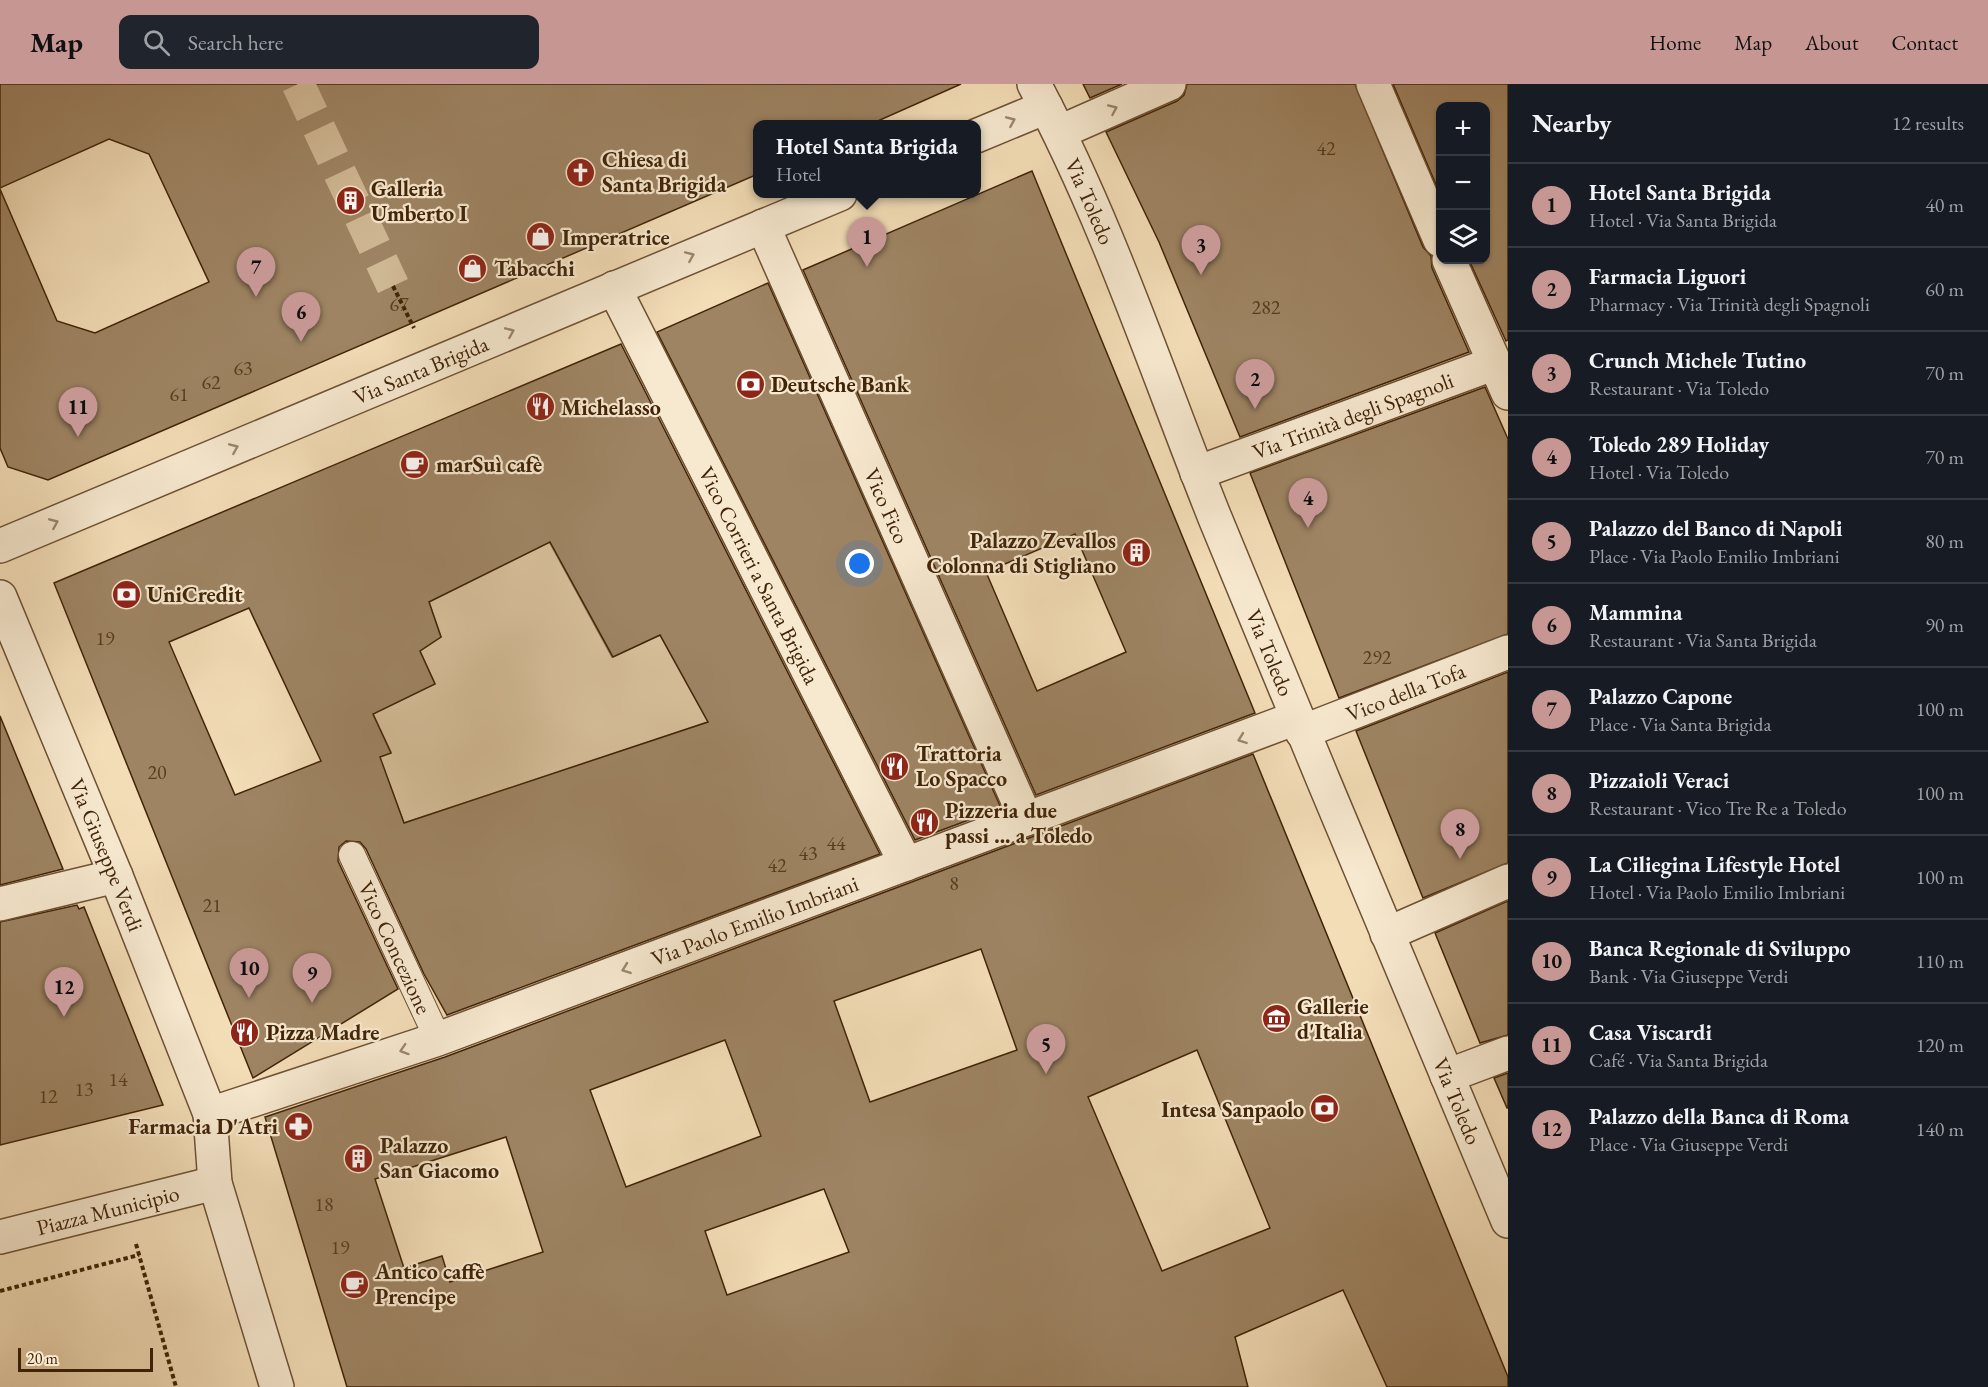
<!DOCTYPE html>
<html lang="en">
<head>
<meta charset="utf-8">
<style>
  :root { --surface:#171b24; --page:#20242c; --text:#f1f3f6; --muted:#9ea1a6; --line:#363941; --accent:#c59692 }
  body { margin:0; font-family:"EB Garamond",serif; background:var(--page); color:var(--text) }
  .controls { position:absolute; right:18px; top:18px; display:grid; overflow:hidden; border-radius:12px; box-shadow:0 2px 4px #0004 }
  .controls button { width:54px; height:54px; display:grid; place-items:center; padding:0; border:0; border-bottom:2px solid var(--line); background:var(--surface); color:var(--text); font:30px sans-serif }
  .scale { position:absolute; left:18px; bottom:15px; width:135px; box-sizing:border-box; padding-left:6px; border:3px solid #412408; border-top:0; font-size:16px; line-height:21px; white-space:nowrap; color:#412408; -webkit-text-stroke:4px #f7e9d0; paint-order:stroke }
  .you { position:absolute; left:860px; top:480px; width:21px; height:21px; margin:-15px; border:4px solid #fff; border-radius:50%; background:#1a73e8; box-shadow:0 0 0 9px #1a73e833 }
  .badge { display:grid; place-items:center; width:39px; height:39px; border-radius:50%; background:var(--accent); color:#111; font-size:20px; font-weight:700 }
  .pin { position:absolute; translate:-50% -50px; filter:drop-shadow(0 2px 3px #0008) }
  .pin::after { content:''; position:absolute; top:32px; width:21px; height:18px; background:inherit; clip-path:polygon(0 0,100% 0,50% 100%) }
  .popup { position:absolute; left:753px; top:36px; width:228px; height:78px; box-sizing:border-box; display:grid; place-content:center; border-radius:12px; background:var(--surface); filter:drop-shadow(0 2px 4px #0005); font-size:20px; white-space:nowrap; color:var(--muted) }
  .popup b { font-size:22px; color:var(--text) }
  .popup::after { content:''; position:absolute; left:50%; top:100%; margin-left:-12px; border:12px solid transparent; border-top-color:var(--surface) }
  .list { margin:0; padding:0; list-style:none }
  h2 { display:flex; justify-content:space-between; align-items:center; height:78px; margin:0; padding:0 24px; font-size:26px }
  h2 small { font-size:20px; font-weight:400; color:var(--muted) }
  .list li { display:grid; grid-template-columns:39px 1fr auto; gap:18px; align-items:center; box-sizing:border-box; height:84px; padding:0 24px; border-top:2px solid var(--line) }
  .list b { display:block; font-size:22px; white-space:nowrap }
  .list p { margin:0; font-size:20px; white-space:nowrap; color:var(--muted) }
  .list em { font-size:20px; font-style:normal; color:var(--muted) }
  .icon { flex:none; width:33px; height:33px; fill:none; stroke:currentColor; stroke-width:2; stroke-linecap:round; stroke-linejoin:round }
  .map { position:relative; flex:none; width:1508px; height:1303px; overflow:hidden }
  header { display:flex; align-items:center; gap:36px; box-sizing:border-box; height:84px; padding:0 30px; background:var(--accent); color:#111 }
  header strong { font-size:28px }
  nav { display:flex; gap:33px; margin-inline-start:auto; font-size:21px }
  .search { width:420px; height:54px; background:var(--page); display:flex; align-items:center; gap:15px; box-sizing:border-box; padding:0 21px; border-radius:12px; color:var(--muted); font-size:22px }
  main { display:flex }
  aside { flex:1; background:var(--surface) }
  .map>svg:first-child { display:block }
  .green { fill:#d5be99; stroke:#8b7150; stroke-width:1.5 }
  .building { fill:#9e8463; stroke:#412408; stroke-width:1.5; fill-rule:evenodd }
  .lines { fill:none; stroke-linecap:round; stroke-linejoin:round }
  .street-tunnel { stroke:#cfb894; stroke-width:33; stroke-dasharray:33 16; stroke-linecap:butt }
  .lane-casing { stroke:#6e5234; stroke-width:28 }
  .street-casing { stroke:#6e5234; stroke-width:36 }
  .path { stroke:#412408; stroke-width:4; stroke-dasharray:4.5 3; stroke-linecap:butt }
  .lane { stroke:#f7e9d0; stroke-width:26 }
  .street { stroke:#f7e9d0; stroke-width:33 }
  .oneway { stroke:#9c866c }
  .labels { text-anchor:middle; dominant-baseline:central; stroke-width:4.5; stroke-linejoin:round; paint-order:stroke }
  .number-label { font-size:20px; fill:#583c1f }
  .poi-label { font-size:22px; font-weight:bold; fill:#412408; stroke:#f7e9d0; text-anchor:start }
  .street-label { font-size:22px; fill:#412408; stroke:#f7e9d0 }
</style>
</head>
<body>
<header>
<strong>Map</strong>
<div class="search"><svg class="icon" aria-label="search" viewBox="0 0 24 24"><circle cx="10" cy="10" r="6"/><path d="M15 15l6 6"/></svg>Search here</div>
<nav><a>Home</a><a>Map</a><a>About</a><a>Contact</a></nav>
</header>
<main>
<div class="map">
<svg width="1508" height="1303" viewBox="0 0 1508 1303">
  <rect width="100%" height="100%" fill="#f3ddb7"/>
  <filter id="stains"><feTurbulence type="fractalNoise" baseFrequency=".00333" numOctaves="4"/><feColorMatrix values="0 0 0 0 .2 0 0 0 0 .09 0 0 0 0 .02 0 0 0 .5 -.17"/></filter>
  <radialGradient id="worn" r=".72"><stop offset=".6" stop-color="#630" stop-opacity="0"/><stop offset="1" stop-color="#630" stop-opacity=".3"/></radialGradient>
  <path class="green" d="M 533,428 L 612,573 L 660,551 L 708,638 L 404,739 L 390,701 L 371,676 L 391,668 L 373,630 L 435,600 L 420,567 L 441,553 L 429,518 Z"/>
  <g class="building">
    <path d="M 0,0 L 961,0 L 871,40 L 758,40 L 758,90 L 48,396 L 8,383 L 0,364 L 0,105 L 57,237 L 95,249 L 209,198 L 149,70 L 109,55 L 0,104 Z"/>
    <path d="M 1083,0 L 1122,0 L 1090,14 Z"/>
    <path d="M 1187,0 L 1355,0 L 1423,163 L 1431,172 L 1432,184 L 1469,268 L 1240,353 L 1159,158 L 1106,48 L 1177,17 L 1184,11 Z"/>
    <path d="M 1393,0 L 1508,0 L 1508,256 L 1506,257 L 1469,176 L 1485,176 L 1485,22 L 1440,22 L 1440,110 Z"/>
    <path d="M 1032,87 L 1255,629 L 1036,711 L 803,186 ZM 1075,450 L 1126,568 L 1037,607 L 986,488 Z"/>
    <path d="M 768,199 L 1001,724 L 915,756 L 657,248 Z"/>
    <path d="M 621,260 L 880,770 L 447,931 L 424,890 L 366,765 L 360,758 L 346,757 L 339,763 L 338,777 L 398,905 L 253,994 L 54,499 ZM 550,458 L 613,573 L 660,551 L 708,638 L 404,739 L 380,673 L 391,669 L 373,630 L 435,600 L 420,567 L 441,553 L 429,518 ZM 249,524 L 321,677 L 235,711 L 169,558 Z"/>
    <path d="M 1485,303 L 1508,355 L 1508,550 L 1339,614 L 1250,389 Z"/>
    <path d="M 1508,588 L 1508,779 L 1423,814 L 1356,647 Z"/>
    <path d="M 0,632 L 63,785 L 0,801 Z"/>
    <path d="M 1253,670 L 1508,1293 L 1508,1303 L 1387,1303 L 1343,1206 L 1235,1253 L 1248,1303 L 347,1303 L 265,1033 L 445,973 ZM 981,865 L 1017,966 L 870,1018 L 834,917 ZM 725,956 L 761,1052 L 626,1103 L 590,1006 ZM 1197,966 L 1270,1144 L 1162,1187 L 1088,1013 ZM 506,1053 L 543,1168 L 450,1198 L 442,1172 L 404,1184 L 375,1095 ZM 824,1105 L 849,1168 L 727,1211 L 705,1147 Z"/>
    <path d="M 1508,817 L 1508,951 L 1480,959 L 1435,849 Z"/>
    <path d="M 77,821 L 79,825 L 84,823 L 163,1021 L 0,1061 L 0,838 Z"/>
    <path d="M 1508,989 L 1508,1024 L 1507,1024 L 1494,994 Z"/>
  </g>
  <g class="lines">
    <path class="street-tunnel" d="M 298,0 L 393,202"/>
    <defs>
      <g id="lane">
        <path id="s1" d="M 352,771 L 438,955"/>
      </g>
      <g id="street">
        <path id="s2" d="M 1034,0 C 1108,138 1157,289 1215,434 C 1311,669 1410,903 1508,1137"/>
        <path d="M 1373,0 L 1440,156"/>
        <path d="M 1060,48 L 1169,0"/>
        <path d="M 976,52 L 1046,23"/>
        <path id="s3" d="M 763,142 L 1026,735"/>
        <path d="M 1449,176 L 1508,309"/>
        <path id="s4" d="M 614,204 L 906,780"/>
        <path id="s5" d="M 1197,389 L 1495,279"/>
        <path id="s6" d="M 0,462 L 840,110"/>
        <path id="s7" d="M 0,513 L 116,792 L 210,1030 L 215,1099 L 277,1303"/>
        <path id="s8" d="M 1302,648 L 1508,568"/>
        <path d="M 0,820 L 116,792"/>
        <path d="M 1387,850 L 1508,797"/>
        <path d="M 1447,992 L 1508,969"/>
        <path id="s9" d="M 210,1030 L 438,955 L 1296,634"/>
        <path id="s10" d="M 0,1153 L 215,1099"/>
      </g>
    </defs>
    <use href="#lane" class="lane-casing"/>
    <use href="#street" class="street-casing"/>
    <g class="path">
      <path d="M 393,202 L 414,244"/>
      <path d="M 136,1160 L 176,1303"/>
      <path d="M 0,1207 L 139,1171"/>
    </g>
    <use href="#lane" class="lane"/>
    <use href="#street" class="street"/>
  </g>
  <defs><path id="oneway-chevron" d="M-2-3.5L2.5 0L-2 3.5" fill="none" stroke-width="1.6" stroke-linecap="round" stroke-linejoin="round" transform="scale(1.5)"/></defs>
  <g class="oneway">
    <use href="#oneway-chevron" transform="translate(1113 25) rotate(-24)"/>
    <use href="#oneway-chevron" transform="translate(1011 37) rotate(-23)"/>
    <use href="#oneway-chevron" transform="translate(690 172) rotate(-23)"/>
    <use href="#oneway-chevron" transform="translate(510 248) rotate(-23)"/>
    <use href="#oneway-chevron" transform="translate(234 364) rotate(-23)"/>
    <use href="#oneway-chevron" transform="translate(54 439) rotate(-23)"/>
    <use href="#oneway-chevron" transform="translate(1242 655) rotate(160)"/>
    <use href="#oneway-chevron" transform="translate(626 885) rotate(160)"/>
    <use href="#oneway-chevron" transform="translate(404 966) rotate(162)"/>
  </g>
  <defs>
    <symbol id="church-disc" viewBox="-11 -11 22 22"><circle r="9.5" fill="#8f2418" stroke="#f7e9d0"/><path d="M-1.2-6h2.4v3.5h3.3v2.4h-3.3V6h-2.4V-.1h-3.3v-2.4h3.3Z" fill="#fff"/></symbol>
    <symbol id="building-disc" viewBox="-11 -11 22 22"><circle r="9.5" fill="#8f2418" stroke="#f7e9d0"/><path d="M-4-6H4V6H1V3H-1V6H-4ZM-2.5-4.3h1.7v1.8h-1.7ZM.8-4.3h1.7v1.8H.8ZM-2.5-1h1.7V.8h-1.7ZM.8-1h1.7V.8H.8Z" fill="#fff"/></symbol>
    <symbol id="shop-disc" viewBox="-11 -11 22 22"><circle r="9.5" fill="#8f2418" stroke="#f7e9d0"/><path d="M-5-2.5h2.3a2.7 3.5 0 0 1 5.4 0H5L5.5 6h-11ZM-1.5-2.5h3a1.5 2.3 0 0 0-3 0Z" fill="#fff"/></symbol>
    <symbol id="bank-disc" viewBox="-11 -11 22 22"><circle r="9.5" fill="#8f2418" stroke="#f7e9d0"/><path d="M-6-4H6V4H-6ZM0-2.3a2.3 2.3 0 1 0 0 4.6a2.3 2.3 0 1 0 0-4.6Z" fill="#fff"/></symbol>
    <symbol id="restaurant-disc" viewBox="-11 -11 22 22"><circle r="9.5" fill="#8f2418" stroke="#f7e9d0"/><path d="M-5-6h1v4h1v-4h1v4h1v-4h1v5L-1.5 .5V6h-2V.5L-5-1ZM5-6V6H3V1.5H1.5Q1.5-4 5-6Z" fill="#fff"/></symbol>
    <symbol id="cafe-disc" viewBox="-11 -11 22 22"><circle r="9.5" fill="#8f2418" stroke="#f7e9d0"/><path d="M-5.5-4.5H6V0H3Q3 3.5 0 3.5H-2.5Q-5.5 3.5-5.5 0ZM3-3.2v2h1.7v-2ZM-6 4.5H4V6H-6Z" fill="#fff"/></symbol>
    <symbol id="museum-disc" viewBox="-11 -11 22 22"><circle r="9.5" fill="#8f2418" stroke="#f7e9d0"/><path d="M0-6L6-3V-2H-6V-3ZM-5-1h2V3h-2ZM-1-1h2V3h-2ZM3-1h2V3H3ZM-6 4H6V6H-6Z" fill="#fff"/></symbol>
    <symbol id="pharmacy-disc" viewBox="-11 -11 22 22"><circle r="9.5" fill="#8f2418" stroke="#f7e9d0"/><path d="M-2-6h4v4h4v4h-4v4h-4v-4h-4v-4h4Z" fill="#fff"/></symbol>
  </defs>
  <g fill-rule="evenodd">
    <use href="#church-disc" x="564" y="72" width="33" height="33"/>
    <use href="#building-disc" x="334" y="100" width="33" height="33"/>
    <use href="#shop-disc" x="524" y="136" width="33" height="33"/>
    <use href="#shop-disc" x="456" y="168" width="33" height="33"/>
    <use href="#bank-disc" x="734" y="284" width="33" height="33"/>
    <use href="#restaurant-disc" x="524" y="306" width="33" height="33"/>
    <use href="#cafe-disc" x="398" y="364" width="33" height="33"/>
    <use href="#building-disc" x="1120" y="452" width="33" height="33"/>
    <use href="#bank-disc" x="110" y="494" width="33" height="33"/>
    <use href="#restaurant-disc" x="878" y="666" width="33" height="33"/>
    <use href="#restaurant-disc" x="908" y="722" width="33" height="33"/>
    <use href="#museum-disc" x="1260" y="918" width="33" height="33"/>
    <use href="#restaurant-disc" x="228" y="932" width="33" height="33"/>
    <use href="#bank-disc" x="1308" y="1008" width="33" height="33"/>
    <use href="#pharmacy-disc" x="282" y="1026" width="33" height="33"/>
    <use href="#building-disc" x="342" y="1058" width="33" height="33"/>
    <use href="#cafe-disc" x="338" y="1184" width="33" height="33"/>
  </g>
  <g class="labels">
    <g class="number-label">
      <text x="1326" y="64">42</text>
      <text x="399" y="220">67</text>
      <text x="1266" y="223">282</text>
      <text x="243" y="284">63</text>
      <text x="211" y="298">62</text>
      <text x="179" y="310">61</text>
      <text x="105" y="554">19</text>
      <text x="1377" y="573">292</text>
      <text x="157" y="688">20</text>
      <text x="836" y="759">44</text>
      <text x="808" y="769">43</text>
      <text x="777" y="781">42</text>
      <text x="954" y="799">8</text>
      <text x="212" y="821">21</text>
      <text x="118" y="995">14</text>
      <text x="84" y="1005">13</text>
      <text x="48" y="1012">12</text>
      <text x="324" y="1120">18</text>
      <text x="340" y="1163">19</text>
    </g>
    <g class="poi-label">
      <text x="602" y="75">Chiesa di<tspan x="602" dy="25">Santa Brigida</tspan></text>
      <text x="371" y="104">Galleria<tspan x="371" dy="25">Umberto I</tspan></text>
      <text x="562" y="153">Imperatrice</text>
      <text x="494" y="184">Tabacchi</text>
      <text x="771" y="300">Deutsche Bank</text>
      <text x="561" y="323">Michelasso</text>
      <text x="436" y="380">marSuì cafè</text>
      <text x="1116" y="456" text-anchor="end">Palazzo Zevallos<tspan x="1116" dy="25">Colonna di Stigliano</tspan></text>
      <text x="147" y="510">UniCredit</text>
      <text x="916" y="669">Trattoria<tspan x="916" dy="25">Lo Spacco</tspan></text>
      <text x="945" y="726">Pizzeria due<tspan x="945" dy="25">passi ... a Toledo</tspan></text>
      <text x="1297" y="922">Gallerie<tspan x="1297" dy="25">d'Italia</tspan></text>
      <text x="266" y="948">Pizza Madre</text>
      <text x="1304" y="1025" text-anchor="end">Intesa Sanpaolo</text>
      <text x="278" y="1042" text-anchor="end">Farmacia D'Atri</text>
      <text x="380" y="1061">Palazzo<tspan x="380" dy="25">San Giacomo</tspan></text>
      <text x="375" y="1187">Antico caffè<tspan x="375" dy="25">Prencipe</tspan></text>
    </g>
    <g class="street-label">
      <text stroke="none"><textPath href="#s2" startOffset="130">Via Toledo</textPath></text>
      <text stroke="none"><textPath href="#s6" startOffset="456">Via Santa Brigida</textPath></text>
      <text stroke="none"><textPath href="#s5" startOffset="166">Via Trinità degli Spagnoli</textPath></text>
      <text stroke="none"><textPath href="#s3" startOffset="306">Vico Fico</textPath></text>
      <text stroke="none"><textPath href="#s4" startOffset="322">Vico Corrieri a Santa Brigida</textPath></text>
      <text stroke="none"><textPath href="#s2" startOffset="616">Via Toledo</textPath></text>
      <text stroke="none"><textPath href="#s8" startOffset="111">Vico della Tofa</textPath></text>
      <text stroke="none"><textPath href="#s7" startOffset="279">Via Giuseppe Verdi</textPath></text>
      <text stroke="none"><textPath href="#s9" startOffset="578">Via Paolo Emilio Imbriani</textPath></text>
      <text stroke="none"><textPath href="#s1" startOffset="102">Vico Concezione</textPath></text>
      <text stroke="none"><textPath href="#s2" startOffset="1102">Via Toledo</textPath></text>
      <text stroke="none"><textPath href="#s10" startOffset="111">Piazza Municipio</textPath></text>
    </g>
  </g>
  <rect width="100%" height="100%" filter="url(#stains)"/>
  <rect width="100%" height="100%" fill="url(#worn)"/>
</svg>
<div class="controls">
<button>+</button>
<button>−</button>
<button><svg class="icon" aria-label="layers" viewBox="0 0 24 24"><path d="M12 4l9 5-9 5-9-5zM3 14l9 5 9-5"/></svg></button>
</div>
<div class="scale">20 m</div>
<div class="you"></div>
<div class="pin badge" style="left:867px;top:183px">1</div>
<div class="popup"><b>Hotel Santa Brigida</b>Hotel</div>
<div class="pin badge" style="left:1255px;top:325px">2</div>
<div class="pin badge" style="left:1201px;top:191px">3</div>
<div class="pin badge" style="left:1308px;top:444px">4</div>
<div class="pin badge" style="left:1046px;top:990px">5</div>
<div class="pin badge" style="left:301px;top:258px">6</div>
<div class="pin badge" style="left:256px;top:213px">7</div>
<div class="pin badge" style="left:1460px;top:775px">8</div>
<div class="pin badge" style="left:312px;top:919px">9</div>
<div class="pin badge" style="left:249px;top:914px">10</div>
<div class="pin badge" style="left:78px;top:353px">11</div>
<div class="pin badge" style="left:64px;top:933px">12</div>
</div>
<aside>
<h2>Nearby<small>12 results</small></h2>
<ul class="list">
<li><span class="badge">1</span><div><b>Hotel Santa Brigida</b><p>Hotel · Via Santa Brigida</p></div><em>40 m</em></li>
<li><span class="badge">2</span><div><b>Farmacia Liguori</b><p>Pharmacy · Via Trinità degli Spagnoli</p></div><em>60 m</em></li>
<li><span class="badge">3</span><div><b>Crunch Michele Tutino</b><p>Restaurant · Via Toledo</p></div><em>70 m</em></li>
<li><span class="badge">4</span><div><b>Toledo 289 Holiday</b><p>Hotel · Via Toledo</p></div><em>70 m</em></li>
<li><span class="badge">5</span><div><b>Palazzo del Banco di Napoli</b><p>Place · Via Paolo Emilio Imbriani</p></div><em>80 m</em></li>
<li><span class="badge">6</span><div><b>Mammina</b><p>Restaurant · Via Santa Brigida</p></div><em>90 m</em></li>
<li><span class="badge">7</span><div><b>Palazzo Capone</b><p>Place · Via Santa Brigida</p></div><em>100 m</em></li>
<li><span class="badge">8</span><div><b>Pizzaioli Veraci</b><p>Restaurant · Vico Tre Re a Toledo</p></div><em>100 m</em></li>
<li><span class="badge">9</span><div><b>La Ciliegina Lifestyle Hotel</b><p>Hotel · Via Paolo Emilio Imbriani</p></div><em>100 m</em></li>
<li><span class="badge">10</span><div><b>Banca Regionale di Sviluppo</b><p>Bank · Via Giuseppe Verdi</p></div><em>110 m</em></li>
<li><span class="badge">11</span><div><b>Casa Viscardi</b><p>Café · Via Santa Brigida</p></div><em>120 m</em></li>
<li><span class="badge">12</span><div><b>Palazzo della Banca di Roma</b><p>Place · Via Giuseppe Verdi</p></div><em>140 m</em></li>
</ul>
</aside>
</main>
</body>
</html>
